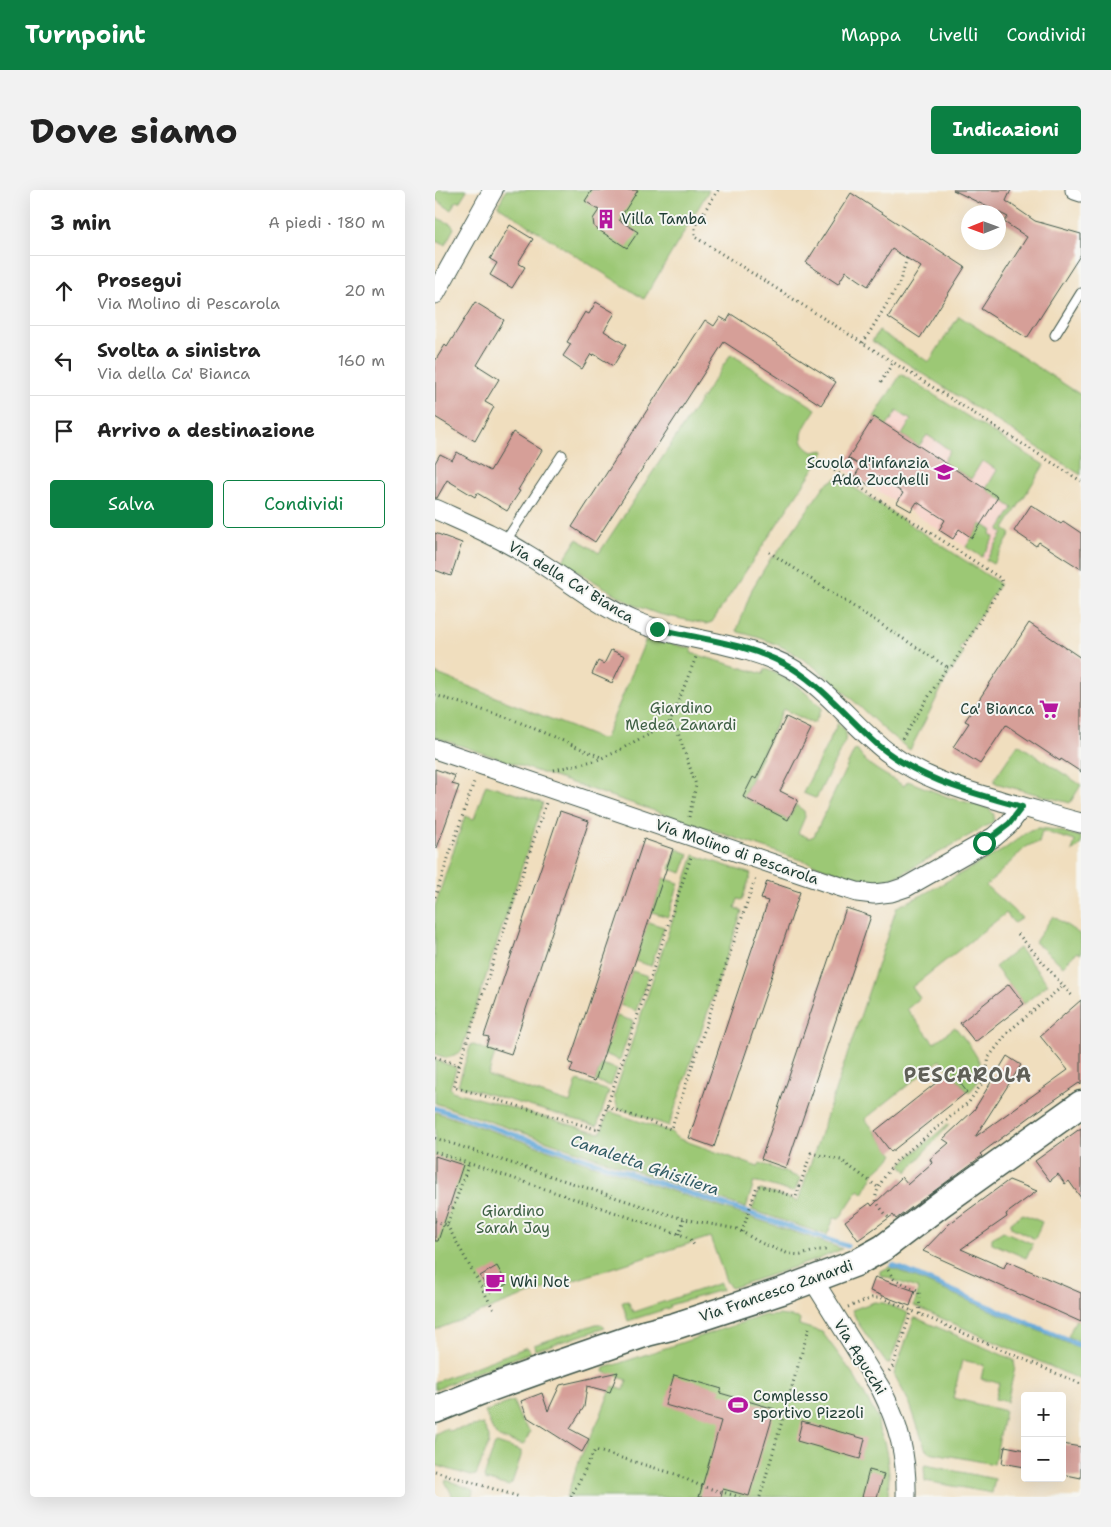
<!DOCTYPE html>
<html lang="it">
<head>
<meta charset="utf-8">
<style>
  :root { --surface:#fff; --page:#f2f2f2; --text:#222; --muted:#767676; --line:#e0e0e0; --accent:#0b8043 }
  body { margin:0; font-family:"Shantell Sans",sans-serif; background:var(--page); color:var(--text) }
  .controls { position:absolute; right:15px; bottom:15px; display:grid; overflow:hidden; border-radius:5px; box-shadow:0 5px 20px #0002 }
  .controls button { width:45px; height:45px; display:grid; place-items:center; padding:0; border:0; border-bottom:1px solid var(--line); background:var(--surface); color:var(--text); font:25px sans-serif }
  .compass { position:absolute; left:526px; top:15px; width:45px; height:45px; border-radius:50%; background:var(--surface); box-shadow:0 5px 20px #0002; rotate:269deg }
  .stop { position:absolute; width:15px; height:15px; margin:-11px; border:4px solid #0b8043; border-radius:50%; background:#fff }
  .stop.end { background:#0b8043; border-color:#fff; box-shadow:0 1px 5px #0008 }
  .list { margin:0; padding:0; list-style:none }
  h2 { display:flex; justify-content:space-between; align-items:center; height:65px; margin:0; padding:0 20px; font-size:21px }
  h2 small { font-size:16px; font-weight:400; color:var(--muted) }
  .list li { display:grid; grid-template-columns:32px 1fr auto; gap:15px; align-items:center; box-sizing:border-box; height:70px; padding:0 20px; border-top:1px solid var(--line) }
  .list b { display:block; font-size:19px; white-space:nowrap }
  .list p { margin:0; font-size:16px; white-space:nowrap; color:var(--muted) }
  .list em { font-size:16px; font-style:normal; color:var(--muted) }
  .actions { display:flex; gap:10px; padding:15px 20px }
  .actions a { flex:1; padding:11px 0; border:1px solid var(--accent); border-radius:5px; text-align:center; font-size:18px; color:var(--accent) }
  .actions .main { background:var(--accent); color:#fff }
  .icon { flex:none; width:28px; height:28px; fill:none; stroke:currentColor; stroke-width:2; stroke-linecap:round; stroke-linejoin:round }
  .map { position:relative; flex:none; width:646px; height:1307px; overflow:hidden; border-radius:5px }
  header { display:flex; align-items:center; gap:30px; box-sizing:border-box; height:70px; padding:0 25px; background:var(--accent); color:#fff }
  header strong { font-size:24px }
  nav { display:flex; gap:28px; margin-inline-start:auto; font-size:18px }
  .intro { display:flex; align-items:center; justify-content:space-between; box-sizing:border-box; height:120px; padding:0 30px }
  h1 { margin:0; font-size:35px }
  .button { padding:12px 22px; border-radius:5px; background:var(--accent); color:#fff; font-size:18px; font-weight:700 }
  main { display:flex; gap:30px; padding:0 30px }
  aside { flex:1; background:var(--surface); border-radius:5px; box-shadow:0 5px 20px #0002 }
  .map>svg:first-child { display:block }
  .built { fill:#f7d1c8 }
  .green { fill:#9cc875; stroke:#5e8254 }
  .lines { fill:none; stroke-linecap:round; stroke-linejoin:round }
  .stream { stroke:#63a9d9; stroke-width:5 }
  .building { fill:#d69f98 }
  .lane-casing { stroke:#3e5549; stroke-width:11 }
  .street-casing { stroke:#3e5549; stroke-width:21 }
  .secondary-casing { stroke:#3e5549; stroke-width:29 }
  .path { stroke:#3e5549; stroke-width:3; stroke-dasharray:1 4; stroke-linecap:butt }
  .lane { stroke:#fff; stroke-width:9 }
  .street { stroke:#fff; stroke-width:19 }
  .secondary { stroke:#fff; stroke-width:26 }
  .route { stroke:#0b8043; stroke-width:6 }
  .labels { text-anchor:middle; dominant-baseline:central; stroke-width:4; stroke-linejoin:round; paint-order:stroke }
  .poi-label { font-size:15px; fill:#1f3d34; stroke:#f6f6f2; text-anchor:start }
  .street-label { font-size:15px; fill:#1f3d34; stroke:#f6f6f2 }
  .park-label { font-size:15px; fill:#3e6044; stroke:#f6f6f2 }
  .water-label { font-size:16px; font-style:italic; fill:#335d66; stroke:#f6f6f2 }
  .district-label { font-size:20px; font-weight:bold; letter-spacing:1px; fill:#5f5f57; stroke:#f6f6f2 }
</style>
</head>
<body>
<header>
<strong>Turnpoint</strong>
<nav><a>Mappa</a><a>Livelli</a><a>Condividi</a></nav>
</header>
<div class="intro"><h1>Dove siamo</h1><a class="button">Indicazioni</a></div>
<main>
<aside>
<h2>3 min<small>A piedi · 180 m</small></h2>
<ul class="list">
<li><svg class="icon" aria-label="ahead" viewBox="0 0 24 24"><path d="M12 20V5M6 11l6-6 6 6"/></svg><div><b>Prosegui</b><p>Via Molino di Pescarola</p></div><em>20 m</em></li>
<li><svg class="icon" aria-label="left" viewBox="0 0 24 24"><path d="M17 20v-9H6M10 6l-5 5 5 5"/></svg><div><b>Svolta a sinistra</b><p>Via della Ca' Bianca</p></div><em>160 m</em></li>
<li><svg class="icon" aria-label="arrive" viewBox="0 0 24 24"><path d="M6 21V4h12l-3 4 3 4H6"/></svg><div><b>Arrivo a destinazione</b></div></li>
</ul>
<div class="actions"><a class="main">Salva</a><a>Condividi</a></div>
</aside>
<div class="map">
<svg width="646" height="1307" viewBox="0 0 646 1307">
  <rect width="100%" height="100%" fill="#f6f6f2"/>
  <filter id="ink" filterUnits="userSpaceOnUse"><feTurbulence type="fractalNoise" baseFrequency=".02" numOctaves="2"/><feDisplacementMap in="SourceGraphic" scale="10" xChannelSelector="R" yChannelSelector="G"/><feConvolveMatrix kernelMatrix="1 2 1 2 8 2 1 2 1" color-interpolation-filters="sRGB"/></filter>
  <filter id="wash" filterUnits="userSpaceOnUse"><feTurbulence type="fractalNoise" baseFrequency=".0096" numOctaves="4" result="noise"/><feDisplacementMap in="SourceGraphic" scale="20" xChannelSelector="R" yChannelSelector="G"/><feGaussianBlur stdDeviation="1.12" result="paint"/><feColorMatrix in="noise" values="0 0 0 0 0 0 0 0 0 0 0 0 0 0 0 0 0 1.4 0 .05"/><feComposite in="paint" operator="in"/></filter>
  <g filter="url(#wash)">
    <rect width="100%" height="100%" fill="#f0debe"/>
    <path class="built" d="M 466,184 L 609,275 L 569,339 L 576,344 L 558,374 L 407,278 Z"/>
    <g class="green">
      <path d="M 0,0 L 32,0 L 25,11 L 20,12 L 16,20 L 0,9 Z"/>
      <path d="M 71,0 L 274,0 L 209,109 L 63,16 Z"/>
      <path d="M 0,27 L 16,34 L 19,38 L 10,55 L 0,51 Z"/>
      <path d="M 524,126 L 646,205 L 646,285 L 437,151 L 444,141 L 494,172 Z"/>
      <path d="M 296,164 L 381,219 C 372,234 356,250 378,262 L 389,260 L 390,262 L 277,432 L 271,434 L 223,424 L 199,415 L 127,372 L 142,349 L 164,363 Z"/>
      <path d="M 466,184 L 609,275 L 569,339 L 576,344 L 558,374 L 551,370 L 568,343 L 564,340 L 578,318 L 551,299 L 562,280 L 547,271 L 536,289 L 508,272 L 515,260 L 492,245 L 484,256 L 467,245 L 476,230 L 462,221 L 452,236 L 439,227 Z"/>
      <path d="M 403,287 L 564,393 L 564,395 L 524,459 L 529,463 L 512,488 L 475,560 C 435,532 405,491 363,466 C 345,454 324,447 303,442 L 302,440 L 317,399 L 337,366 L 339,367 L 390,295 Z"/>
      <path d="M 546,334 L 557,340 L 555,344 L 559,347 L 547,367 L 531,357 Z"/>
      <path d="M 212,447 L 257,459 L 256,463 L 328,484 L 330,479 C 353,487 369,500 387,518 L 380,532 L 377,533 L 348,519 L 308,607 L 353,630 L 361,615 L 369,621 L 370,627 L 363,643 L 374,648 L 379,646 L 419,561 L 422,560 C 432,577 452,585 469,596 L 473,591 L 513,607 L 553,618 L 559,624 L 558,632 L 463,686 L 445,691 L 425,690 L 0,547 L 0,483 L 166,549 L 170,548 Z"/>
      <path d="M 403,533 L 411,541 L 410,551 L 382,607 L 380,608 L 368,603 Z"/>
      <path d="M 583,554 L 646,595 L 635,613 L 560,593 L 560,588 Z"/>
      <path d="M 51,594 L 108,613 L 26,862 L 12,868 L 0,864 L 0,716 L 30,626 L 39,629 Z"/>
      <path d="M 604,638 L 622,640 L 646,647 L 646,654 L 637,662 L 640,651 L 607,641 L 604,653 L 597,654 L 591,657 L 551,696 L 587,728 L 579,733 L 571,723 L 477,797 L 485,808 L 472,819 L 499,853 L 520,837 C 528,847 547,869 547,882 C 546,890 538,897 534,903 L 505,870 L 430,929 L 459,965 L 440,982 L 428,1004 L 425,1000 L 422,1002 L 404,1029 L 399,1028 L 392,1045 L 317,1020 L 324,1001 L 326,1000 L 363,1011 L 462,717 L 487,705 L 568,660 L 595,640 Z"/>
      <path d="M 242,659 L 254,664 L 247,683 L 235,679 Z"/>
      <path d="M 259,665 L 316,684 L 307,710 L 303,709 L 300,718 L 307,721 L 234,936 L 183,918 L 179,906 Z"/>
      <path d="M 228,688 L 244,693 L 233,727 L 217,722 Z"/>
      <path d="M 618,726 L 646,745 L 646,764 L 642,762 L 628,776 L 600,752 Z"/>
      <path d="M 213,732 L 229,737 L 216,776 L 200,771 Z"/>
      <path d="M 584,758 L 613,794 L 589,814 L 560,777 Z"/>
      <path d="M 197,781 L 213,786 L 201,821 L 185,815 Z"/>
      <path d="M 182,826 L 198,831 L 185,870 L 169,864 Z"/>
      <path d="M 36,854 L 60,863 L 53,886 L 135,913 L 142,891 L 174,901 L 162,936 L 23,895 Z"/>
      <path d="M 0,870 L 20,877 L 21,879 L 15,898 L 17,901 L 164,943 L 166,942 L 173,923 L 176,922 L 236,942 L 242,948 L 323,977 L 325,973 L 365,988 L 360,1001 L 357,1002 L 323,992 L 319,992 L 311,1018 L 0,913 Z"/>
      <path d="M 166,874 L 182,879 L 176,896 L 160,891 Z"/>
      <path d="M 0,922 L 371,1046 L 407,1059 L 384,1069 L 296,1098 L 291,1091 L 275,1047 L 83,1108 L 0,1140 Z"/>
      <path d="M 512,935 L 514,935 L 472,982 L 466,974 Z"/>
      <path d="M 588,1024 L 607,1032 L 600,1049 L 576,1037 L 576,1032 Z"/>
      <path d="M 568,1041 L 598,1054 L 591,1068 L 557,1053 L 557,1048 Z"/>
      <path d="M 455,1077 L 646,1159 L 646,1190 L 479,1116 L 484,1099 L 445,1085 L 445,1081 Z"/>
      <path d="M 285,1093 L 287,1100 L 235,1115 L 234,1118 L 193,1131 L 187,1112 L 193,1111 L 198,1122 Z"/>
      <path d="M 439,1112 L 449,1113 L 473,1123 L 455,1173 L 452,1174 L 423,1133 L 417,1120 Z"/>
      <path d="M 330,1125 L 334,1126 L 344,1125 L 363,1128 L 365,1130 L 364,1135 L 387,1142 L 418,1184 L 443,1229 L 444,1240 L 449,1251 L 452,1266 L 454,1284 L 453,1307 L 131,1307 L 146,1266 L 165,1227 L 177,1196 L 189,1200 L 192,1190 L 169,1182 L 170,1178 Z"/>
      <path d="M 479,1128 L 481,1128 L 579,1170 L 580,1178 L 572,1212 L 560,1209 L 564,1193 L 546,1189 L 549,1175 L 527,1170 L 518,1208 L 570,1221 L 559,1274 L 494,1262 L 490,1258 L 475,1214 L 459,1184 Z"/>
      <path d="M 641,1129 L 646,1132 L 646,1152 L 633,1147 Z"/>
      <path d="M 161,1134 L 166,1134 L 170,1138 L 100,1160 L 99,1155 Z"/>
      <path d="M 92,1157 L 95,1161 L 94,1163 L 31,1186 L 0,1200 L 0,1192 Z"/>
      <path d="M 78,1211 L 86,1230 L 95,1242 L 89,1255 L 64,1248 L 58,1241 L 50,1222 Z"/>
      <path d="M 48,1234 L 54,1247 L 54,1253 L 41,1285 L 36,1286 L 0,1275 L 0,1244 L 12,1238 L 13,1241 Z"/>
      <path d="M 62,1253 L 86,1261 L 86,1266 L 77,1293 L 74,1296 L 50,1290 L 49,1287 L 60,1254 Z"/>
      <path d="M 490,1275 L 560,1289 L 557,1303 L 490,1291 L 489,1276 Z"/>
      <path d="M 12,1290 L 38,1300 L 37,1307 L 18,1307 L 10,1291 Z"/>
    </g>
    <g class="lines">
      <g class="stream">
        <path d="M 0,918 L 412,1056"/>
        <path d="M 458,1075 L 646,1156"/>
      </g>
    </g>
    <g id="blocks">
      <g class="building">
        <path d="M 157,0 L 203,0 L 184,30 L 203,42 L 192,58 L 159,37 L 158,29 L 164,20 L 150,11 Z"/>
        <path d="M 518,0 L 576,0 L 571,11 L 600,31 L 646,44 L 646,64 L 592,148 L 546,119 L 592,47 L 569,32 L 573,27 Z"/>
        <path d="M 416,3 L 530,77 L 485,148 L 453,127 L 486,77 L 457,59 L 433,96 L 411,81 L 403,94 L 371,73 Z"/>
        <path d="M 75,35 L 98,49 L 83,73 L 90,77 L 77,98 L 55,85 L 62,73 L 55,69 Z"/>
        <path d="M 40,112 L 69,130 L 42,175 L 64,189 L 50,212 L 59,217 L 40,251 L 0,227 L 0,171 L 10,155 L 12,157 Z"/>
        <path d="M 161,112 L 180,123 L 169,141 L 191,155 L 178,176 L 159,164 L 158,166 L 156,164 L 147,179 L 128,166 L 136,154 L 132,152 L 150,122 L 154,124 Z"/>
        <path d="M 296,124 L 401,192 L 386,215 L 289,152 L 160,352 L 137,337 L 270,130 L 279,136 L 285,127 L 292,131 Z"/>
        <path d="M 439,227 L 563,307 L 537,348 L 524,339 L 518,349 L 504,340 L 510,330 L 482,312 L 476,321 L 462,313 L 468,303 L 442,286 L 435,296 L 420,286 L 426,276 L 413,268 Z"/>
        <path d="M 78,242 L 107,260 L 83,300 L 85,301 L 72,321 L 42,303 L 40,307 L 12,290 L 2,308 L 0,308 L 0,273 L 5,264 L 17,270 L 22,262 L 55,281 Z"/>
        <path d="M 596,315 L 626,334 L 628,331 L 646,343 L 646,379 L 604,352 L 601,356 L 579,341 Z"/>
        <path d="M 0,343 L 27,353 L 16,386 L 0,380 Z"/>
        <path d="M 594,433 L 646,468 L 646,582 L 626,569 L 625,571 L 571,535 L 545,574 L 518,557 L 534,533 L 530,531 Z"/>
        <path d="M 176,460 L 190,466 L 177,493 L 157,484 L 163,471 L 169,474 Z"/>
        <path d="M 351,527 L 376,539 L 345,601 L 363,610 L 353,630 L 308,607 L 318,587 L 321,589 Z"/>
        <path d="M 0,579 L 20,586 L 17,594 L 24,596 L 2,658 L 0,658 Z"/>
        <path d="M 125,621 L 154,631 L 76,864 L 51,856 L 54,847 L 49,846 Z"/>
        <path d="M 209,649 L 238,659 L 160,891 L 135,882 L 138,874 L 134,873 Z"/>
        <path d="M 332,691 L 365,702 L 279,957 L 254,948 L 333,711 L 326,709 Z"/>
        <path d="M 411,718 L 436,726 L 351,978 L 326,969 Z"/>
        <path d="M 574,794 L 589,814 L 540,852 L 525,833 Z"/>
        <path d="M 646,810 L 646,895 L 644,893 L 599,924 L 545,964 L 547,966 L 461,1029 L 458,1025 L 423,1050 L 410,1031 L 435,1013 L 437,1016 L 467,987 L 473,994 L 497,973 L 495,969 L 514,953 L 508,949 L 539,920 L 572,866 L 586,875 L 540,947 L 633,880 L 605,846 Z"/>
        <path d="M 516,881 L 532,902 L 456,962 L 440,941 Z"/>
        <path d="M 646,938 L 646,1008 L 634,991 L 630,994 L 623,984 L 615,991 L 600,971 Z"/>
        <path d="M 0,966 L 28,975 L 3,1051 L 0,1051 Z"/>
        <path d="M 574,990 L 602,1001 L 571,1024 L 572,1027 L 526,1059 L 569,1078 L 572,1071 L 646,1103 L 646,1132 L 488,1061 L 514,1034 Z"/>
        <path d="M 62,1076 L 72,1094 L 55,1103 L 45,1086 Z"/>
        <path d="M 440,1087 L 480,1101 L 475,1116 L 435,1101 Z"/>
        <path d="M 183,1182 L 175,1202 L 152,1196 L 149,1217 L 135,1239 L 154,1249 L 147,1262 L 92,1227 L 86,1211 L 107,1203 L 113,1221 L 125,1195 Z"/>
        <path d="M 239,1185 L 287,1199 L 285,1203 L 340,1219 L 314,1306 L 288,1299 L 286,1307 L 264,1307 L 286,1231 L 230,1215 Z"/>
        <path d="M 367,1231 L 430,1249 L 425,1269 L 362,1251 Z"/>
        <path d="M 627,1254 L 646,1257 L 646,1288 L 627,1284 Z"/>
        <path d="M 570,1256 L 590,1260 L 590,1277 L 567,1273 Z"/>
        <path d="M 434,1280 L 449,1284 L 442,1307 L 427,1307 Z"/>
      </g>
    </g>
  </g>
  <g filter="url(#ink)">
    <use href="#blocks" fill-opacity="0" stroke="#3e5549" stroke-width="1"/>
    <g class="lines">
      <defs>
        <g id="lane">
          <path d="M 620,145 L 646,103"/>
          <path d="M 70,352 L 127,265"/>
        </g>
        <g id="street">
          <path d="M 640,0 L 646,2"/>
          <path d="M 0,104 L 58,0"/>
          <path d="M 0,319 C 31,333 63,346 91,364 C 127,385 159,413 197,430 C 248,452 305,450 356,478 C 394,499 420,539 455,564 C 489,589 526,599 566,611 C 593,618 619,626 646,633"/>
          <path d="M 0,559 L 406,697 L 422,702 L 439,704 L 456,702 L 471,697 L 559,647 L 574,634 L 587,617"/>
          <path d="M 378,1090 L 446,1199 C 464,1235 472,1266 471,1307"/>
        </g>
        <path id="secondary" d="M 0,1220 L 44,1202 L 108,1179 L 212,1143 L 240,1136 L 347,1101 L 421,1073 L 448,1058 L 506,1014 L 646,914"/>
      </defs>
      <use href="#lane" class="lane-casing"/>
      <use href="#street" class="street-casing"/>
      <use href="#secondary" class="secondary-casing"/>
      <g class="path">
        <path d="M 283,0 L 260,36 L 260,47 L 646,291"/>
        <path d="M 428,153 L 464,94 L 472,68"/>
        <path d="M 446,192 L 458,172"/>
        <path d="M 391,275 L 565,388 L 568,393 L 516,477 L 512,477 L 466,551"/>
        <path d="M 334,362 L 512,477"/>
        <path d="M 0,505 L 79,530 L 168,568"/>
        <path d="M 119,580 L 162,570 L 179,563 L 235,532"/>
        <path d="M 254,627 L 261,595 L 242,540 L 235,532 L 261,467"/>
        <path d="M 0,707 L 40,589"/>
        <path d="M 583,744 L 638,807"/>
        <path d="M 0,867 L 24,875 L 111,613"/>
        <path d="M 24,875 L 19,897 L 164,940 L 257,664"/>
        <path d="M 172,917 L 236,939 L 321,686"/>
        <path d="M 0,948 L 222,1021 L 249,1029 L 302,1039 L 326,1053 L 354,1064 L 366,1065 L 383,1060 L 391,1060"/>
        <path d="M 0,962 L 244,1044 L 254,1048 L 259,1055"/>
        <path d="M 453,1027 C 449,1022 443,1016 441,1010 C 438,1001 456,977 462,970 L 534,912 L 550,889 L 554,867 L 574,841 L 629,795"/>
        <path d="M 0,1031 L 12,1035 L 34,973"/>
        <path d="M 12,1035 L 59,1120"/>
        <path d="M 307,1042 L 322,996 L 326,996 L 361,1007 L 376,963 L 406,970 L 444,998"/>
        <path d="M 244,1044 L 249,1029"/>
        <path d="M 453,1080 L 459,1089 L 482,1100 L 484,1102 L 485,1124"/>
        <path d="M 413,1117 L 437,1108 L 447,1108 L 646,1194"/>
        <path d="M 454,1181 L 458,1176 L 477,1120"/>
        <path d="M 0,1281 L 85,1307"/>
        <path d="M 136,1307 L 160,1260 L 240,1284 L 266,1296 L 305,1307"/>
        <path d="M 325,1307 L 374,1138"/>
      </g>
      <use href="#lane" class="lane"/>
      <use href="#street" class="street"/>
      <use href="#secondary" class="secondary"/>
    </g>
  </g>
  <g class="lines" filter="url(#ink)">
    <path class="route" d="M 222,439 C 267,449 316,454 357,478 C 389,498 414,529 442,554 C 484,590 535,602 587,617 L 574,634 L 549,653"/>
  </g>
  <defs>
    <symbol id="building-bare" viewBox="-9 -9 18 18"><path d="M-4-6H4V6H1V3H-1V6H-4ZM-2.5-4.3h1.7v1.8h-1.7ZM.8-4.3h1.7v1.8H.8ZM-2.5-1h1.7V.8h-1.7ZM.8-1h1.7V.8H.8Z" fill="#b5179e" stroke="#f6f6f2" stroke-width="2.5" paint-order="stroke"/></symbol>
    <symbol id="school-bare" viewBox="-9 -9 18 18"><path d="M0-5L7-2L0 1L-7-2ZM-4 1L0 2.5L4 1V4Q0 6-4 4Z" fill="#b5179e" stroke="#f6f6f2" stroke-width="2.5" paint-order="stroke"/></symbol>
    <symbol id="supermarket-bare" viewBox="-9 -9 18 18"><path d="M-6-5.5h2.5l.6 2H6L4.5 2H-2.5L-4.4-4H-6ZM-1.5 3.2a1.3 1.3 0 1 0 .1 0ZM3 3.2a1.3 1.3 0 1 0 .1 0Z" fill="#b5179e" stroke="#f6f6f2" stroke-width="2.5" paint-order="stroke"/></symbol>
    <symbol id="cafe-bare" viewBox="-9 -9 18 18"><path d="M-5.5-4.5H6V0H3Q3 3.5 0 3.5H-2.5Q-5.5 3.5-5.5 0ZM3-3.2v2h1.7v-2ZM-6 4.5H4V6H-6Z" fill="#b5179e" stroke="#f6f6f2" stroke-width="2.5" paint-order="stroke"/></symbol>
    <symbol id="stadium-bare" viewBox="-9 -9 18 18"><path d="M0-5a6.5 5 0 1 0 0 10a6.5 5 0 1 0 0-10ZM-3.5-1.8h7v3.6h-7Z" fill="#b5179e" stroke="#f6f6f2" stroke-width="2.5" paint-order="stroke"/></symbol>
  </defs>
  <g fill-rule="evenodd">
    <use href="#building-bare" x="157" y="15" width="28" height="28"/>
    <use href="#school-bare" x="495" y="268" width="28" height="28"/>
    <use href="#supermarket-bare" x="600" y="505" width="28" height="28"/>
    <use href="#cafe-bare" x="46" y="1078" width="28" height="28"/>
    <use href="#stadium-bare" x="289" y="1201" width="28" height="28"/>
  </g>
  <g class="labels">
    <g class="poi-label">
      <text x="186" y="29">Villa Tamba</text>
      <text x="494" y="273" text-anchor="end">Scuola d'infanzia<tspan x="494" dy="17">Ada Zucchelli</tspan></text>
      <text x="599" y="519" text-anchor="end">Ca' Bianca</text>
      <text x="75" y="1092">Whi Not</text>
      <text x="318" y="1206">Complesso<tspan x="318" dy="17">sportivo Pizzoli</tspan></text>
    </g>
    <g class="street-label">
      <text transform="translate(136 392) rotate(31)">Via della Ca' Bianca</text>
      <text transform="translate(302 662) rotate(19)">Via Molino di Pescarola</text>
      <text transform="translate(341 1101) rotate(-19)">Via Francesco Zanardi</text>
      <text transform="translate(425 1167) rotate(58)">Via Agucchi</text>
    </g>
    <g class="park-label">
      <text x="246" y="518">Giardino<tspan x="246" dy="17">Medea Zanardi</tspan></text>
      <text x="78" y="1021">Giardino<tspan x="78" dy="17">Sarah Jay</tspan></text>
    </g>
    <g class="water-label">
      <text transform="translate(210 975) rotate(19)">Canaletta Ghisiliera</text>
    </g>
    <g class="district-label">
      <text x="533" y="885">PESCAROLA</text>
    </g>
  </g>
</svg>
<div class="controls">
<button>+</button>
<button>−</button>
</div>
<svg class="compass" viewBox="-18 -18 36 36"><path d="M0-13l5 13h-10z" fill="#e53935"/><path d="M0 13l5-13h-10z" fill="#767676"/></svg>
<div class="stop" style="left:549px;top:653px"></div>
<div class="stop end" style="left:222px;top:439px"></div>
</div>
</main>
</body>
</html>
